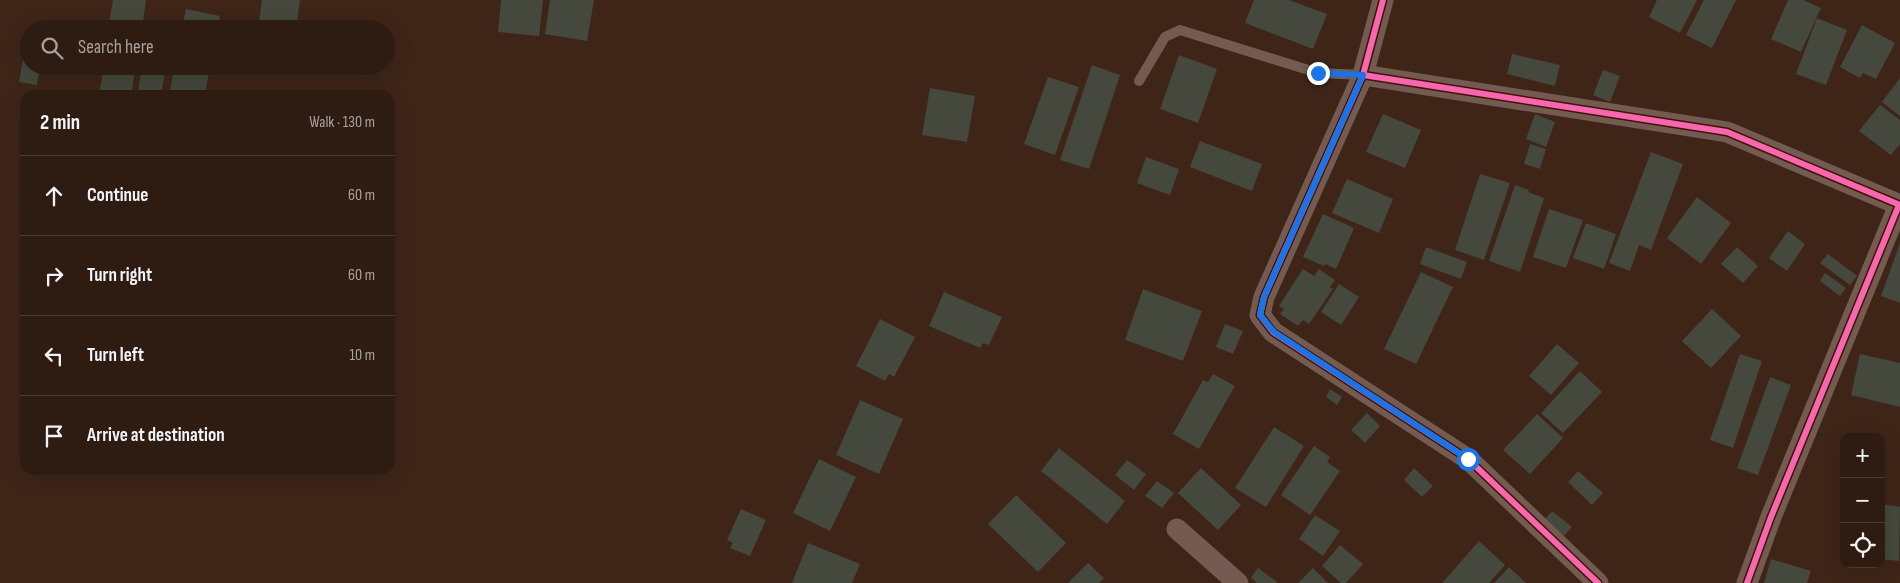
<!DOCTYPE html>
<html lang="en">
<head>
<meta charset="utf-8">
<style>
  :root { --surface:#2e1c12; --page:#3a2920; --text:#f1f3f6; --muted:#a7a19f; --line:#493a32 }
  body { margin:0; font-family:"Sofia Sans Condensed",sans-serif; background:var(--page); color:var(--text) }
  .controls { position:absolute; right:15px; bottom:15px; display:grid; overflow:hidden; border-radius:10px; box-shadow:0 5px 20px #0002 }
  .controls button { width:45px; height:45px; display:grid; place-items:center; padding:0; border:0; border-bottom:1px solid var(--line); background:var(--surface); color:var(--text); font:25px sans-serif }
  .stop { position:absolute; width:15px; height:15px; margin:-11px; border:4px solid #1a73e8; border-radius:50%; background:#fff }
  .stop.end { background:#1a73e8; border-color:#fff; box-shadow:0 1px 5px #0008 }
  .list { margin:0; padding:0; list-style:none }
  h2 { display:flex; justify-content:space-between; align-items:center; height:65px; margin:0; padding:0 20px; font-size:21px }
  h2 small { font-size:16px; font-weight:400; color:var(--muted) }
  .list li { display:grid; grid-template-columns:32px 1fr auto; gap:15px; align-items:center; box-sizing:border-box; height:80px; padding:0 20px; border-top:1px solid var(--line) }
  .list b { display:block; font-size:19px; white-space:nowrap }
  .list em { font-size:16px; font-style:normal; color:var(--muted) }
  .icon { flex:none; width:28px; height:28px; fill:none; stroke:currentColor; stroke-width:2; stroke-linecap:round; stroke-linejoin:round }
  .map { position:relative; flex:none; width:1900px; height:583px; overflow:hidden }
  .search { position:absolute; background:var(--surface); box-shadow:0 5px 20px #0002; left:20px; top:20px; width:375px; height:55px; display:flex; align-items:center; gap:12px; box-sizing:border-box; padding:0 18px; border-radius:28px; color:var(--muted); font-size:19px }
  .panel { position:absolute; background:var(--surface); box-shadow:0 5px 20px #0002; left:20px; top:90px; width:375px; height:385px; border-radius:15px }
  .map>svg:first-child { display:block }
  .building { fill:#45483c }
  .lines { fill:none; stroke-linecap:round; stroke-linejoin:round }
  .service { stroke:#735b51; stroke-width:10 }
  .minor { stroke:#735b51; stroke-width:21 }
  .cycleway-casing { stroke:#411400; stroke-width:9 }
  .cycleway { stroke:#f766af; stroke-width:6 }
  .route { stroke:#1a73e8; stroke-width:6 }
</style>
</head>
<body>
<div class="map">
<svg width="1900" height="583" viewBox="0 0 1900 583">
  <rect width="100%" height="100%" fill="#3e2518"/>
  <g class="building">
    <path d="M 113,0 L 146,0 L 142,29 L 108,29 Z"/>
    <path d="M 262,0 L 300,0 L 296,29 L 258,29 Z"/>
    <path d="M 501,0 L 543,0 L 539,36 L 498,32 Z"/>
    <path d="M 550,0 L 594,0 L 587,41 L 545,34 Z"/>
    <path d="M 1254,0 L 1289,0 L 1327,14 L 1313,49 L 1245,23 Z"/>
    <path d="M 1657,0 L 1697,0 L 1680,33 L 1649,17 Z"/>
    <path d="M 1704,0 L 1736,0 L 1712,48 L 1686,35 Z"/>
    <path d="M 1788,0 L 1803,0 L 1821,8 L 1801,52 L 1771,39 Z"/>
    <path d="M 186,9 L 220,16 L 217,29 L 182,29 Z"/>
    <path d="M 1817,18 L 1847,30 L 1826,85 L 1796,74 Z"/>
    <path d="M 1862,25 L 1895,43 L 1876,79 L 1863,73 L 1860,78 L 1840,67 Z"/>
    <path d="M 1512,54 L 1560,65 L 1555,86 L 1507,74 Z"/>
    <path d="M 1179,55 L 1217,69 L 1198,123 L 1160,109 Z"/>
    <path d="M 23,60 L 29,61 L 29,66 L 40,66 L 37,85 L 19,82 Z"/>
    <path d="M 1092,65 L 1120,75 L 1089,169 L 1060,160 Z"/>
    <path d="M 104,66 L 136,66 L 131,95 L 100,90 Z"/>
    <path d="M 142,66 L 166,66 L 161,95 L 138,92 Z"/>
    <path d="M 175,66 L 210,66 L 205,95 L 169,95 Z"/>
    <path d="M 1603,70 L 1620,76 L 1610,102 L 1593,95 Z"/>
    <path d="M 1048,77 L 1079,87 L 1055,155 L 1024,144 Z"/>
    <path d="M 1900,78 L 1900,116 L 1882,102 Z"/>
    <path d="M 930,88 L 975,96 L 967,142 L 922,135 Z"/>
    <path d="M 1880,105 L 1900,120 L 1900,144 L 1891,155 L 1859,131 Z"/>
    <path d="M 1383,114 L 1421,130 L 1405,168 L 1366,152 Z"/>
    <path d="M 1535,114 L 1555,122 L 1546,147 L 1526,139 Z"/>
    <path d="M 1200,141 L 1262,164 L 1252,191 L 1190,167 Z"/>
    <path d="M 1530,144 L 1546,149 L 1540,169 L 1524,164 Z"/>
    <path d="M 1651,152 L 1683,164 L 1651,250 L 1639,245 L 1630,271 L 1609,263 Z"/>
    <path d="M 1146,157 L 1179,169 L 1170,195 L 1137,183 Z"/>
    <path d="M 1480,174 L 1510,183 L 1484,260 L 1455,250 Z"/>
    <path d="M 1347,179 L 1393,199 L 1379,233 L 1332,213 Z"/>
    <path d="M 1515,185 L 1529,190 L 1528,192 L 1544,198 L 1520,272 L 1489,261 Z"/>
    <path d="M 1697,197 L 1731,223 L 1701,264 L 1667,238 Z"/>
    <path d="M 1549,209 L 1583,220 L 1566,268 L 1533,257 Z"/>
    <path d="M 1323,214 L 1354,228 L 1336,269 L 1325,264 L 1324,266 L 1303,257 Z"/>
    <path d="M 1586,223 L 1616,234 L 1604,269 L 1573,258 Z"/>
    <path d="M 1788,231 L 1805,244 L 1787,271 L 1769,258 Z"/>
    <path d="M 1900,243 L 1900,303 L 1881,296 Z"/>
    <path d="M 1426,247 L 1467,262 L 1461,279 L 1420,264 Z"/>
    <path d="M 1737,247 L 1758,266 L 1743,283 L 1721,264 Z"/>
    <path d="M 1828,254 L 1857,276 L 1850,285 L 1820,263 Z"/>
    <path d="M 1303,269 L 1314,276 L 1319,269 L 1335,280 L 1330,287 L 1325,284 L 1333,289 L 1309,324 L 1303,320 L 1298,326 L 1280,314 L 1284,309 L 1279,306 Z"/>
    <path d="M 1421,272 L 1453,287 L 1416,364 L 1384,349 Z"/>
    <path d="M 1825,273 L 1846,288 L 1840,296 L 1820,281 Z"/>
    <path d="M 1339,284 L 1359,297 L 1341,325 L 1321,312 Z"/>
    <path d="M 1143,289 L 1202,311 L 1183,361 L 1125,340 Z"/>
    <path d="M 944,292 L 1002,317 L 989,345 L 983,343 L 980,348 L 929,326 Z"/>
    <path d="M 1712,309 L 1741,336 L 1711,368 L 1682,341 Z"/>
    <path d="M 880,319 L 915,337 L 894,377 L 889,374 L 885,381 L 856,366 Z"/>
    <path d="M 1225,324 L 1243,331 L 1233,354 L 1216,347 Z"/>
    <path d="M 1557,344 L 1579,363 L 1551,395 L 1529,376 Z"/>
    <path d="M 1740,354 L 1762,361 L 1733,448 L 1710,440 Z"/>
    <path d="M 1860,354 L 1900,363 L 1900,407 L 1851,395 Z"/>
    <path d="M 1580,371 L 1602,392 L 1563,433 L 1541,413 Z"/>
    <path d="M 1213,374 L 1235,386 L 1199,449 L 1173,434 L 1203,380 L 1208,382 Z"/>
    <path d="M 1770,377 L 1791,385 L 1758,475 L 1737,468 Z"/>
    <path d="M 1330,389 L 1342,397 L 1337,405 L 1326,397 Z"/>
    <path d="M 860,400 L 903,419 L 879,474 L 836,455 Z"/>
    <path d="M 1367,413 L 1380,426 L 1365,443 L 1351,430 Z"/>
    <path d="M 1537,414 L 1563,438 L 1530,474 L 1503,450 Z"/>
    <path d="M 1274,427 L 1304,446 L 1266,507 L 1235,488 Z"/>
    <path d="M 1314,446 L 1330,457 L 1327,462 L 1340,471 L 1310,515 L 1281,495 Z"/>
    <path d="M 1059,448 L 1125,501 L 1107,524 L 1041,471 Z"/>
    <path d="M 819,459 L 856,477 L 830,531 L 793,513 Z"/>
    <path d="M 1127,460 L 1146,474 L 1134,490 L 1115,475 Z"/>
    <path d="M 1201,468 L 1241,505 L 1218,530 L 1178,493 Z"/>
    <path d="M 1414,468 L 1433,486 L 1422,497 L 1404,480 Z"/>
    <path d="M 1578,471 L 1603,493 L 1592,505 L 1568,482 Z"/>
    <path d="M 1157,481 L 1174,493 L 1162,508 L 1145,496 Z"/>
    <path d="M 1016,495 L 1066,543 L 1038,572 L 988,524 Z"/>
    <path d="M 1881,504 L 1900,507 L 1899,561 L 1881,559 Z"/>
    <path d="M 741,509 L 766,520 L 750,556 L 730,548 L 733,543 L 727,540 Z"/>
    <path d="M 1552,511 L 1572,527 L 1564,536 L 1545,519 Z"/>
    <path d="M 1315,515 L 1340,531 L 1323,556 L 1299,539 Z"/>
    <path d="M 1479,541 L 1505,565 L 1489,583 L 1444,583 L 1443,582 Z"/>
    <path d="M 808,543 L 860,564 L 852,583 L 792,583 Z"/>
    <path d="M 1340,545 L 1363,564 L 1346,583 L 1341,583 L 1322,566 Z"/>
    <path d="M 1771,559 L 1811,571 L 1807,583 L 1764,583 Z"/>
    <path d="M 1088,563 L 1104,578 L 1099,583 L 1068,583 Z"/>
    <path d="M 1509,567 L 1526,583 L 1494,583 Z"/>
    <path d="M 1258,568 L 1277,582 L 1276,583 L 1257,583 L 1251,578 Z"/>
    <path d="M 1313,568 L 1328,583 L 1298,583 Z"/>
  </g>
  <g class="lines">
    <path class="service" d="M 1139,81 L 1165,37 L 1180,30 L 1318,73 L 1363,75"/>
    <g class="minor">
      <path d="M 1383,0 L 1363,75 L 1264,297 L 1260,315 L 1273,332 L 1468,459 L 1598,583"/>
      <path d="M 1363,75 L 1727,132 L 1900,205"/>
      <path d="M 1177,529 L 1238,583"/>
      <path d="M 1747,583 L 1771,517 L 1899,205"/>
    </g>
    <defs>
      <g id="cycleway">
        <path d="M 1383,0 L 1363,75 L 1264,297 L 1260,315 L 1273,332 L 1468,459 L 1598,583"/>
        <path d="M 1363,75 L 1727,132 L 1900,205"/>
        <path d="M 1747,583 L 1771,517 L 1899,205"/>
      </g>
    </defs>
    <use href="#cycleway" class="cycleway-casing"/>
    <use href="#cycleway" class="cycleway"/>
  </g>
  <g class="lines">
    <path class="route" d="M 1318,73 L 1363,75 L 1264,297 L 1260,315 L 1274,332 L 1468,459"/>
  </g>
</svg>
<div class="controls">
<button>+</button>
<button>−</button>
<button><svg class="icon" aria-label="locate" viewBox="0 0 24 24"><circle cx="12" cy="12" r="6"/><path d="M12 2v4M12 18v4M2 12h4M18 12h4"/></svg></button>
</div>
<div class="stop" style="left:1468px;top:459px"></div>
<div class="stop end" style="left:1318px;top:73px"></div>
<div class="search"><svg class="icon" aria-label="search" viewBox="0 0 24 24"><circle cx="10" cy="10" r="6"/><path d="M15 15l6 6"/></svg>Search here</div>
<section class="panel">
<h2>2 min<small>Walk · 130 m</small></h2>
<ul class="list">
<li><svg class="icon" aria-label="ahead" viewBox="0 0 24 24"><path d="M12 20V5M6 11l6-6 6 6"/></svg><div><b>Continue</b></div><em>60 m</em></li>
<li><svg class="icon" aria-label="right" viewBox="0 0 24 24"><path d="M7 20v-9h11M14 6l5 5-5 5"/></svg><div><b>Turn right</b></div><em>60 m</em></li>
<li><svg class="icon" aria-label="left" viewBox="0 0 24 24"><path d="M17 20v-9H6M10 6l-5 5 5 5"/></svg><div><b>Turn left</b></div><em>10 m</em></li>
<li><svg class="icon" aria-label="arrive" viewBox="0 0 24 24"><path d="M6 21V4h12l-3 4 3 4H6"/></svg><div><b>Arrive at destination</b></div></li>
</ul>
</section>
</div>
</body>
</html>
